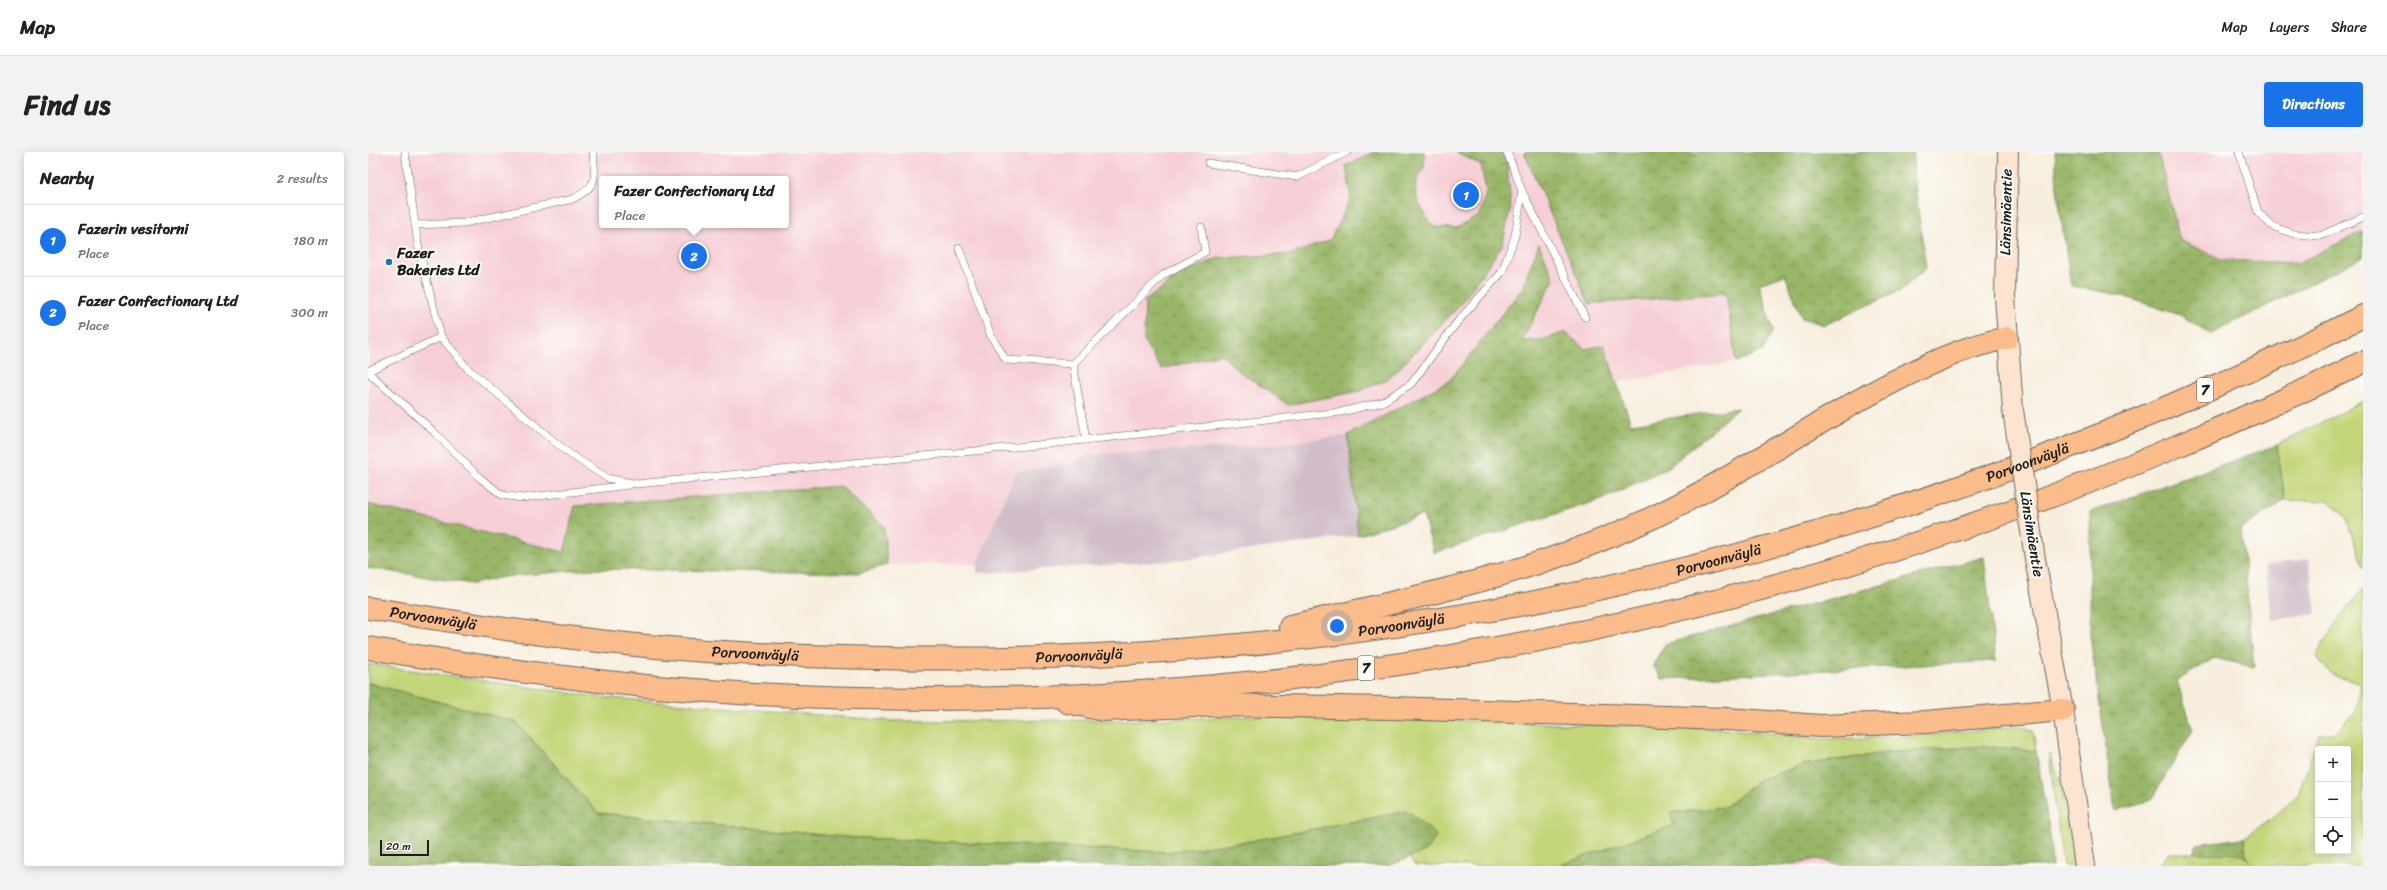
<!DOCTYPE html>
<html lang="en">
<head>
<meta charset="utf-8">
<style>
  :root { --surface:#fff; --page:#f2f2f2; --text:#222; --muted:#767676; --line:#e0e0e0; --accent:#1a73e8 }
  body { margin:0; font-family:Sriracha,sans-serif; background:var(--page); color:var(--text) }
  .controls { position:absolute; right:12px; bottom:12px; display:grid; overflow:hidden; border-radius:4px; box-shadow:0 2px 10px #0003 }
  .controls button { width:36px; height:36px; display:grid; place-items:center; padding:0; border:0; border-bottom:1px solid var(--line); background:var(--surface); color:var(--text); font:20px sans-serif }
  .scale { position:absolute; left:12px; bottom:10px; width:49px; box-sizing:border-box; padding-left:4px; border:2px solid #1c1c1c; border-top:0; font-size:11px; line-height:14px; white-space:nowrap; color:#1c1c1c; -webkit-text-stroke:3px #fdfcf7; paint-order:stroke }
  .you { position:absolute; left:969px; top:474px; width:14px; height:14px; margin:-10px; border:3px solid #fff; border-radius:50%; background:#1a73e8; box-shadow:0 0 0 6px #1a73e833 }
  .badge { display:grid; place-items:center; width:26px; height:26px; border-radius:50%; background:var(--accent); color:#fff; font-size:13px; font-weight:700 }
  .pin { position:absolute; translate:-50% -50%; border:2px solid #fff; box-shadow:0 1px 4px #0006 }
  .popup { position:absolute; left:231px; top:24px; width:190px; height:52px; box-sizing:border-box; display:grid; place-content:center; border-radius:4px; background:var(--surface); filter:drop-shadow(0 1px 3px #0005); font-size:13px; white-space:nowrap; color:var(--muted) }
  .popup b { font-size:15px; color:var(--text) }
  .popup::after { content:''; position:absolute; left:50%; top:100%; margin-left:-8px; border:8px solid transparent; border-top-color:var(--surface) }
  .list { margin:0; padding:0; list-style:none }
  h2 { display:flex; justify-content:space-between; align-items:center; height:52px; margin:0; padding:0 16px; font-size:17px }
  h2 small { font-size:13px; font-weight:400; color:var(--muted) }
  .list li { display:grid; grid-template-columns:26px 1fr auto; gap:12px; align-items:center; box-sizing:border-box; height:72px; padding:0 16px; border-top:1px solid var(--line) }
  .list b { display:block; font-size:15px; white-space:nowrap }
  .list p { margin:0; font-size:13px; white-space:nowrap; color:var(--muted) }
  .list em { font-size:13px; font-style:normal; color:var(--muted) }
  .icon { flex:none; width:22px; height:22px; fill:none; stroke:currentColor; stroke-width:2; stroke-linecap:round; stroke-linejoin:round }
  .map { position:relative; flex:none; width:1995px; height:714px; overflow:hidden; border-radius:4px }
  header { display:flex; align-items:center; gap:24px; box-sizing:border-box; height:56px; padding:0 20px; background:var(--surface); border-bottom:1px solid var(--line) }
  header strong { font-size:19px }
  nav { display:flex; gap:22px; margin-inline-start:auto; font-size:14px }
  .intro { display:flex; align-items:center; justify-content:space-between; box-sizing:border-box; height:96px; padding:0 24px }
  h1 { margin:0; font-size:28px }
  .button { padding:10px 18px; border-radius:4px; background:var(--accent); color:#fff; font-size:14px; font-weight:700 }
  main { display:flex; gap:24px; padding:0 24px }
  aside { flex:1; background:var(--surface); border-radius:4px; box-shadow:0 2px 10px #0003 }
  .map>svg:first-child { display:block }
  .built { fill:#f6cfd6; fill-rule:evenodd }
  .industrial { fill:#d1bdc9 }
  .green { fill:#c2d578; stroke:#6f784a; fill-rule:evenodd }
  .forest { fill:url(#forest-crowns); stroke:#5a6942 }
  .park { fill:url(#park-crowns); stroke:#6f784a }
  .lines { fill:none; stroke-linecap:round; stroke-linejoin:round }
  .service-casing { stroke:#696660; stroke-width:8 }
  .secondary-casing { stroke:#696660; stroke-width:22 }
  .motorway-casing { stroke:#696660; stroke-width:24 }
  .service { stroke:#fff; stroke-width:7 }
  .secondary { stroke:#fde4d0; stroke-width:20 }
  .motorway { stroke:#f9bc8a; stroke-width:22 }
  .secondary-bridge-casing { stroke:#696660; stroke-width:22; stroke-linecap:butt }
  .secondary-bridge { stroke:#fde4d0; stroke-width:20 }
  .poi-dot { fill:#1f6fb2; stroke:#fdfcf7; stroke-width:1.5 }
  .labels { text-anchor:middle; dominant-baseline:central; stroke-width:4; stroke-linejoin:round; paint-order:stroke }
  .shield { fill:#fdfcf7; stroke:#605f5e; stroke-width:1 }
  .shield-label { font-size:14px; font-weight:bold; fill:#1c1c1c }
  .street-label { font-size:15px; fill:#1c1c1c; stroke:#fdfcf7 }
  .poi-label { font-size:15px; font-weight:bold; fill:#1c1c1c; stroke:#fdfcf7; text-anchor:start }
</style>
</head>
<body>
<header>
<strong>Map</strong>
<nav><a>Map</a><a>Layers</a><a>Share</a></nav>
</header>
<div class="intro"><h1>Find us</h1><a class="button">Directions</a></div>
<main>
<aside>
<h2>Nearby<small>2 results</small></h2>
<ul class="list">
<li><span class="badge">1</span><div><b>Fazerin vesitorni</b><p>Place</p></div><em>180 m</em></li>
<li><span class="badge">2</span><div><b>Fazer Confectionary Ltd</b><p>Place</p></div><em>300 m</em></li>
</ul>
</aside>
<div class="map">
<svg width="1995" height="714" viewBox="0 0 1995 714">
  <defs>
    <pattern id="forest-crowns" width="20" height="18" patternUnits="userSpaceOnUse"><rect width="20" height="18" fill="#99b668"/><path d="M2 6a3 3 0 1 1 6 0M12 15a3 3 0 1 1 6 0" fill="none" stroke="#7c9355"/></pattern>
    <pattern id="park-crowns" width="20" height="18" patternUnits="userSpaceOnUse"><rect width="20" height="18" fill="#c2d578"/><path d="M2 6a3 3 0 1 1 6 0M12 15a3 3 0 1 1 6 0" fill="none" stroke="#a6b667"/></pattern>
  </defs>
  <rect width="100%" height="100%" fill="#fdfcf7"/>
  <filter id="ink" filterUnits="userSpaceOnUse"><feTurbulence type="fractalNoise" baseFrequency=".025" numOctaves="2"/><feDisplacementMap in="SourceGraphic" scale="8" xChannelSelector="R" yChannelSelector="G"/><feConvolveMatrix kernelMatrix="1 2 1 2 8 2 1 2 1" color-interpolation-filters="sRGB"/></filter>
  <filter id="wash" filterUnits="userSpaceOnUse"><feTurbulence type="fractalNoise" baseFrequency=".012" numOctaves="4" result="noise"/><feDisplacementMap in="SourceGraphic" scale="16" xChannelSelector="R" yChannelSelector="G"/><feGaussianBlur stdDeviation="0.9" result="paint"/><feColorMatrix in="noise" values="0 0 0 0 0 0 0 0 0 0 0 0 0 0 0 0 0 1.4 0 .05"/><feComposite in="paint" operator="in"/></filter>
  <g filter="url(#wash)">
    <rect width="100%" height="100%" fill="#f7eedd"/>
    <g class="built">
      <path d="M 0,0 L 1157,0 L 1221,152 L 1358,141 L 1368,210 L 1196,239 L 1176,258 L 900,293 L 719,303 L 704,311 L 648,320 L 609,412 L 519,413 L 516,374 L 197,400 L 0,352 ZM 234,27 L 418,27 L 418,73 L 234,73 Z"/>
      <path d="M 1777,0 L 1995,0 L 1995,88 L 1822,160 Z"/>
      <path d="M 1450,707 L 1480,714 L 1413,714 Z"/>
    </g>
    <g class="industrial">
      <path d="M 980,283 L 990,383 L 802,409 L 609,421 L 609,412 L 648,320 L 704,311 L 719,303 L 900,293 Z"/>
      <path d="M 1941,407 L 1948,462 L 1904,468 L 1897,413 Z"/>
    </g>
    <g class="green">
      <path d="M 1995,249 L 1995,416 L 1978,365 L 1961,349 L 1917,348 L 1909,293 Z"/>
      <path d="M 1995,437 L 1995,714 L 1886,714 C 1876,708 1877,697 1876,686 L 1901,668 L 1930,643 L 1951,583 L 1968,580 L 1988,560 L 1993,531 L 1963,522 L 1948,504 L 1969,469 ZM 1950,597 L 1980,597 L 1980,699 L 1950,699 Z"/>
      <path d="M 0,512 L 230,545 L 525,569 L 774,568 L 891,564 L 1007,566 L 1361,577 L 1454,587 L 1535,585 L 1652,574 L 1665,578 L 1668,599 L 1616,594 L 1518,601 L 1435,613 L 1391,628 L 1357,655 L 1303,661 L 1306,673 L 1190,714 L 1047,714 L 1041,705 L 1057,699 L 1049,667 L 1040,659 L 883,689 L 798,700 L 476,685 L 230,661 L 148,570 L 0,531 Z"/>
      <path d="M 1681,602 L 1693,631 L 1706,714 L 1695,714 Z"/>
    </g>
    <g class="forest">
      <path d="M 1006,0 L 1056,0 C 1059,23 1051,17 1048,32 C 1045,48 1058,63 1066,75 L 1089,76 L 1112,63 L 1118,39 L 1113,13 L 1088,0 L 1133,0 L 1139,11 L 1143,55 L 1134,94 L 1092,153 L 1022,226 L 992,239 L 920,253 L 871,219 L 853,202 L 793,217 L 776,189 L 777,149 L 812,122 L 850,106 L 924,102 L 962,88 L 983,46 L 978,14 Z"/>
      <path d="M 1156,0 L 1546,0 L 1545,19 L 1558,116 L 1534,138 L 1456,173 L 1434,166 L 1417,123 L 1391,132 L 1405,178 L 1395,199 L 1368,210 L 1358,141 L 1221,152 Z"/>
      <path d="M 1687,0 L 1790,0 L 1812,88 L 1855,108 L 1930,111 L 1995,79 L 1995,105 L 1843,182 L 1812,163 L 1752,143 L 1703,134 L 1689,36 Z"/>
      <path d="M 1171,92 L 1186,127 L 1154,189 L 1177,187 L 1197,180 L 1217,197 L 1236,193 L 1263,272 L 1370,256 L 1301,315 L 1235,347 L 1066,401 L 1055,363 L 990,383 L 980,283 L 1081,229 L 1153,138 Z"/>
      <path d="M 1909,293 L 1917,348 L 1873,377 L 1886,515 L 1846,506 L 1809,529 L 1825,578 L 1783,648 L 1747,659 L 1722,484 L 1722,360 Z"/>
      <path d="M 472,334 L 516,374 L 519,413 L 490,421 L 223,417 L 135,425 L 104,432 L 0,416 L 0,352 L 196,400 L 207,354 Z"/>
      <path d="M 1616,405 L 1628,509 L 1294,527 L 1285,513 L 1297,492 Z"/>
      <path d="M 0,531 L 148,570 L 230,661 L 476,685 L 798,700 L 883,689 L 1040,659 L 1069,684 L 1057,699 L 1021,714 L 0,714 Z"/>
      <path d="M 1616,594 L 1668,599 L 1682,682 L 1684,714 L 1480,714 L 1450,707 L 1413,714 L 1190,714 L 1306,673 L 1302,661 L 1357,655 L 1391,628 L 1435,613 L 1518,601 Z"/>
      <path d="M 1876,686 L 1879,714 L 1824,714 L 1828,692 Z"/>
    </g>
    <path class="park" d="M 1801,701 L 1874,702 L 1886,714 L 1789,714 Z"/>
  </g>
  <g filter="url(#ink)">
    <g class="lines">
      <defs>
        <g id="service">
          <path d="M 37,0 L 50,93 L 73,185 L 100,217 L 199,300 L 239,326 L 269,332 L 689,291 L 973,260 L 1014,250 L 1043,232 L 1090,169 L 1134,120 L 1147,84 L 1154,39"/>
          <path d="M 1139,0 L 1154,39 L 1217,165"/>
          <path d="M 1871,0 L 1890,60 L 1904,74 L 1926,82 L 1952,84 L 1995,65"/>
          <path d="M 840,11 L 929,25 L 979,0"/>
          <path d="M 47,73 L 96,71 L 205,47 C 231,33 227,27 225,0"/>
          <path d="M 591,96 L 623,184 L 638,208 L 705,212 L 718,288"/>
          <path d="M 705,212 L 795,123 L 837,100 L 833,75"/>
          <path d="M 0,219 L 73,185"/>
          <path d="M 0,220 L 65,279 L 112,326 L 134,343 L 154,346 L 261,333"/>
        </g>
        <g id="secondary">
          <path d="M 1640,0 L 1637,144 L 1645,258"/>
          <path d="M 1667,407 L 1695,558 L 1717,714"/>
        </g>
        <g id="motorway">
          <path id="s1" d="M 0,456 C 112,474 224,491 338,499 C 498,509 661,510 822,497 C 1229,466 1631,348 1995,164"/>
          <path d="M 922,474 C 1052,445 1182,418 1302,357 C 1378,319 1447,270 1523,231 C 1562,211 1595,195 1639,186"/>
          <path d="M 0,496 C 108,514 217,530 327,538 C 829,576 1343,491 1807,295 C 1871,268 1934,241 1995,210"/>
          <path d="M 699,550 L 735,558 L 848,553 L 1023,556 L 1360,567 L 1452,574 L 1557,570 L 1695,558"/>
        </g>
      </defs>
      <use href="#service" class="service-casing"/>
      <use href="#secondary" class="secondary-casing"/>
      <use href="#motorway" class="motorway-casing"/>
      <use href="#service" class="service"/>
      <use href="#secondary" class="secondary"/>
      <use href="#motorway" class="motorway"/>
      <defs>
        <path id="secondary-bridge" d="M 1645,258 L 1667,407"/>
      </defs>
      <use href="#secondary-bridge" class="secondary-bridge-casing"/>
      <use href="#secondary-bridge" class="secondary-bridge"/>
    </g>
  </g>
  <circle class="poi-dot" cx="21" cy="110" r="4"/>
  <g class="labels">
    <g class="shield">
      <rect x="1829" y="226" width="16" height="24" rx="3"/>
      <rect x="990" y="504" width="16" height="24" rx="3"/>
    </g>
    <g class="shield-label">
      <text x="1837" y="238">7</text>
      <text x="998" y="516">7</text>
    </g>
    <g class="street-label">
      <text transform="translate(1638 60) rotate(-89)">Länsimäentie</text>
      <text stroke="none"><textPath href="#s1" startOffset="1686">Porvoonväylä</textPath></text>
      <text transform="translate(1664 382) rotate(81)">Länsimäentie</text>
      <text stroke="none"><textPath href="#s1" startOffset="1362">Porvoonväylä</textPath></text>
      <text stroke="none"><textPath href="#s1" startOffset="66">Porvoonväylä</textPath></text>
      <text stroke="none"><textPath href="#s1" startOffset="1038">Porvoonväylä</textPath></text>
      <text stroke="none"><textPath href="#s1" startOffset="390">Porvoonväylä</textPath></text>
      <text stroke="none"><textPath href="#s1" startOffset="714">Porvoonväylä</textPath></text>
    </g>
    <g class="poi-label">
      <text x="29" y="101">Fazer<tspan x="29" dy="17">Bakeries Ltd</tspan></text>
    </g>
  </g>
</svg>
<div class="controls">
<button>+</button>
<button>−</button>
<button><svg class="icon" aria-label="locate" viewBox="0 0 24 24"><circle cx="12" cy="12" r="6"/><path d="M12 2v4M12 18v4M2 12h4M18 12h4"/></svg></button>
</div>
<div class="scale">20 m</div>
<div class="you"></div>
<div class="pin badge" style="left:1098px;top:43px">1</div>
<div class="pin badge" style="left:326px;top:104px">2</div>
<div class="popup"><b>Fazer Confectionary Ltd</b>Place</div>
</div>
</main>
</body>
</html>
